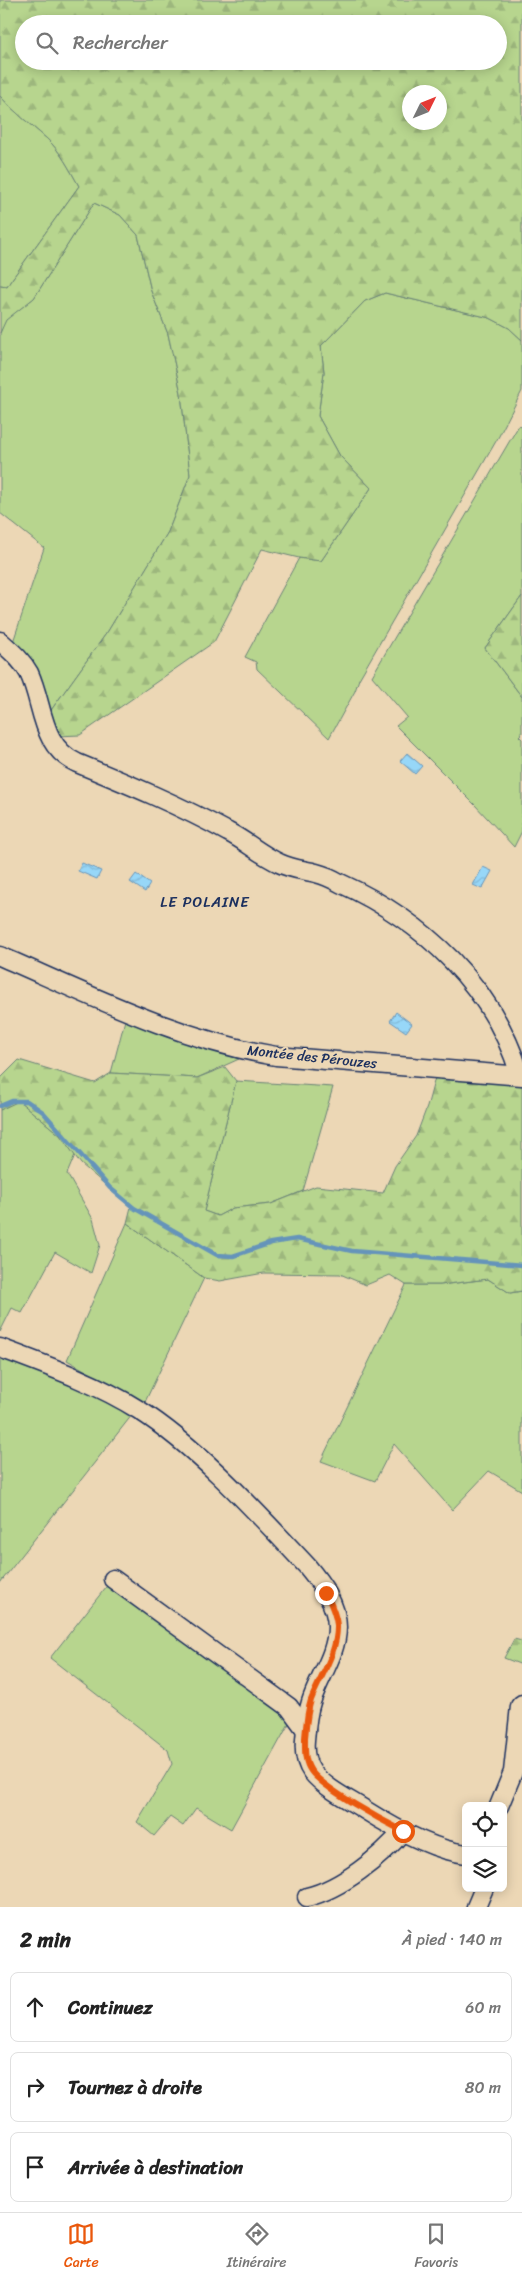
<!DOCTYPE html>
<html lang="fr">
<head>
<meta charset="utf-8">
<style>
  :root { --surface:#fff; --page:#f6f6f6; --text:#222; --muted:#767676; --line:#e0e0e0; --accent:#ea580c }
  body { margin:0; font-family:Sriracha,sans-serif; background:var(--page); color:var(--text) }
  .controls { position:absolute; right:15px; bottom:15px; display:grid; overflow:hidden; border-radius:8px; box-shadow:0 2px 12px #0003 }
  .controls button { width:45px; height:45px; display:grid; place-items:center; padding:0; border:0; border-bottom:1px solid var(--line); background:var(--surface); color:var(--text); font:25px sans-serif }
  .compass { position:absolute; left:402px; top:85px; width:45px; height:45px; border-radius:50%; background:var(--surface); box-shadow:0 2px 12px #0003; rotate:47deg }
  .stop { position:absolute; width:15px; height:15px; margin:-11px; border:4px solid #ea580c; border-radius:50%; background:#fff }
  .stop.end { background:#ea580c; border-color:#fff; box-shadow:0 1px 5px #0008 }
  .list { margin:0; padding:0; list-style:none }
  h2 { display:flex; justify-content:space-between; align-items:center; height:65px; margin:0; padding:0 20px; font-size:21px }
  h2 small { font-size:16px; font-weight:400; color:var(--muted) }
  .list li { display:grid; grid-template-columns:32px 1fr auto; gap:15px; align-items:center; box-sizing:border-box; height:70px; margin:0 10px 10px; padding:0 10px; border:1px solid var(--line); border-radius:8px }
  .list b { display:block; font-size:19px; white-space:nowrap }
  .list em { font-size:16px; font-style:normal; color:var(--muted) }
  .icon { flex:none; width:28px; height:28px; fill:none; stroke:currentColor; stroke-width:2; stroke-linecap:round; stroke-linejoin:round }
  .map { position:relative; flex:none; width:522px; height:1907px; overflow:hidden }
  .search { position:absolute; background:var(--surface); box-shadow:0 2px 12px #0003; left:15px; right:15px; top:15px; height:55px; display:flex; align-items:center; gap:12px; box-sizing:border-box; padding:0 18px; border-radius:28px; color:var(--muted); font-size:19px }
  .sheet { height:305px; background:var(--surface) }
  nav { display:flex; justify-content:space-around; align-items:center; box-sizing:border-box; height:70px; border-top:1px solid var(--line); background:var(--surface); font-size:14px; color:var(--muted) }
  nav a { display:grid; justify-items:center; gap:2px }
  nav .on { color:var(--accent) }
  .map>svg:first-child { display:block }
  .grass { fill:#b7d58e; stroke:#698276 }
  .forest { fill:url(#forest-firs); stroke:#698276; fill-rule:evenodd }
  .water { fill:url(#water-waves); stroke:#6594ba }
  .lines { fill:none; stroke-linecap:round; stroke-linejoin:round }
  .stream { stroke:#6594ba; stroke-width:4.5 }
  .minor-casing { stroke:#1b2f5e; stroke-width:21 }
  .minor { stroke:#ecd7b5; stroke-width:18 }
  .route { stroke:#ea580c; stroke-width:6 }
  .labels { text-anchor:middle; dominant-baseline:central; stroke-width:4; stroke-linejoin:round; paint-order:stroke }
  .street-label { font-size:14px; fill:#1b2f5e; stroke:#ecd7b5 }
  .neighbourhood-label { font-size:15px; letter-spacing:1px; fill:#1b2f5e; stroke:#ecd7b5 }
</style>
</head>
<body>
<div class="map">
<svg width="522" height="1907" viewBox="0 0 522 1907">
  <defs>
    <pattern id="forest-firs" width="22" height="20" patternUnits="userSpaceOnUse" patternTransform="scale(1.25)"><rect width="22" height="20" fill="#b7d58e"/><path d="M5 1l3.5 6h-7zM16 11l3.5 6h-7z" fill="#9db77d"/></pattern>
    <pattern id="water-waves" width="16" height="10" patternUnits="userSpaceOnUse" patternTransform="scale(1.25)"><rect width="16" height="10" fill="#97d7f8"/><path d="M0 5q4-4 8 0t8 0" fill="none" stroke="#82b9d7"/></pattern>
  </defs>
  <rect width="100%" height="100%" fill="#ecd7b5"/>
  <filter id="ink" filterUnits="userSpaceOnUse"><feTurbulence type="fractalNoise" baseFrequency=".02" numOctaves="2"/><feDisplacementMap in="SourceGraphic" scale="10" xChannelSelector="R" yChannelSelector="G"/><feConvolveMatrix kernelMatrix="1 2 1 2 8 2 1 2 1" color-interpolation-filters="sRGB"/></filter>
  <g filter="url(#ink)">
    <g class="grass">
      <path d="M 0,96 C 14,112 30,124 46,138 C 60,150 70,170 79,186 L 7,286 L 0,285 Z"/>
      <path d="M 94,203 L 120,215 L 138,235 L 151,291 L 168,334 L 181,393 L 190,475 L 168,532 L 108,631 L 49,713 L 13,642 L 44,548 L 0,513 L 0,333 L 5,320 L 34,298 Z"/>
      <path d="M 385,293 L 490,318 L 509,328 L 522,340 L 522,391 L 499,436 L 359,679 L 355,691 L 329,738 L 257,669 L 256,662 L 245,657 L 299,558 L 321,561 L 371,488 L 340,456 L 318,416 L 324,372 L 321,346 L 365,301 Z"/>
      <path d="M 519,425 L 522,426 L 522,596 L 485,648 L 522,697 L 522,733 L 519,736 L 522,739 L 522,831 L 514,847 L 475,805 L 396,726 L 407,717 L 372,676 Z"/>
      <path d="M 125,1020 L 169,1037 L 239,1059 L 197,1078 L 111,1073 Z"/>
      <path d="M 236,1081 L 333,1087 L 303,1191 L 271,1204 L 233,1208 L 218,1216 L 204,1211 Z"/>
      <path d="M 18,1100 L 60,1135 L 75,1155 L 67,1174 L 93,1219 L 100,1245 L 91,1273 L 55,1252 L 22,1313 L 12,1308 L 0,1332 L 0,1110 Z"/>
      <path d="M 127,1223 L 204,1278 L 144,1404 L 67,1360 Z"/>
      <path d="M 488,1279 L 510,1293 L 522,1291 L 522,1491 L 489,1471 L 452,1510 L 394,1444 L 375,1481 L 321,1461 L 406,1285 L 440,1285 Z"/>
      <path d="M 0,1354 L 80,1383 L 132,1415 L 0,1583 Z"/>
      <path d="M 110,1582 L 292,1718 L 231,1829 L 196,1808 L 183,1826 L 170,1817 L 154,1836 L 137,1822 L 172,1764 L 168,1750 L 50,1658 Z"/>
    </g>
    <g class="forest">
      <path d="M 0,0 L 522,0 L 522,340 L 509,328 L 490,318 L 385,293 L 365,301 L 321,346 L 324,372 L 318,416 L 340,456 L 371,488 L 321,561 L 299,558 L 262,549 L 214,642 L 80,735 L 57,736 L 49,713 L 108,631 L 168,532 L 190,475 L 181,393 L 168,334 L 151,291 L 138,235 L 120,215 L 94,203 L 34,298 L 6,320 L 0,333 L 0,285 L 7,286 L 79,186 C 70,170 60,150 46,138 C 30,124 14,112 0,96 ZM 24,24 L 498,24 L 498,61 L 24,61 ZM 410,92 L 440,92 L 440,122 L 410,122 Z"/>
      <path d="M 522,596 L 522,697 L 485,648 Z"/>
      <path d="M 19,1060 L 95,1083 L 111,1073 L 197,1078 L 225,1067 L 236,1081 L 204,1211 L 218,1216 L 233,1208 L 271,1204 L 316,1186 L 383,1193 L 395,1166 L 416,1136 L 427,1107 L 436,1074 L 522,1082 L 522,1291 L 510,1293 L 488,1279 L 440,1285 L 406,1285 L 390,1275 L 366,1285 L 340,1274 L 264,1273 L 220,1281 L 204,1278 L 127,1223 L 131,1207 L 81,1164 L 60,1135 L 19,1101 L 0,1110 L 0,1079 Z"/>
      <path d="M 514,1639 L 522,1641 L 522,1665 L 504,1658 Z"/>
    </g>
    <g class="water">
      <path d="M 407,753 L 422,766 L 415,774 L 400,761 Z"/>
      <path d="M 82,863 L 101,871 L 97,879 L 78,871 Z"/>
      <path d="M 483,867 L 492,871 L 482,889 L 473,885 Z"/>
      <path d="M 136,874 L 150,884 L 145,892 L 130,882 Z"/>
      <path d="M 396,1012 L 412,1024 L 406,1032 L 390,1021 Z"/>
    </g>
    <g class="lines">
      <path class="stream" d="M 0,1106 L 12,1101 L 27,1101 L 43,1112 L 110,1188 L 134,1208 L 217,1255 L 233,1256 L 271,1243 L 297,1239 L 352,1251 L 522,1265"/>
      <defs>
        <g id="minor">
          <path d="M 0,641 C 11,651 22,660 29,673 C 44,705 40,746 77,763 C 128,784 179,805 228,832 C 246,841 261,855 279,863 C 291,869 304,870 316,873 C 324,875 333,879 340,883 C 424,921 493,986 520,1075"/>
          <path d="M 0,956 C 90,995 179,1040 276,1056 L 522,1076"/>
          <path d="M 0,1348 C 48,1366 96,1383 139,1410 C 199,1448 259,1515 307,1566 C 321,1583 337,1604 337,1627 C 337,1654 319,1677 311,1702 C 307,1714 306,1727 305,1740 C 304,1751 305,1762 312,1772 C 325,1788 348,1799 365,1810 C 392,1827 434,1850 466,1854"/>
          <path d="M 113,1579 L 289,1707 L 306,1730"/>
          <path d="M 499,1806 L 513,1772 L 520,1706 L 522,1704"/>
          <path d="M 307,1897 C 341,1889 381,1857 403,1831"/>
          <path d="M 476,1907 L 484,1888"/>
        </g>
      </defs>
      <use href="#minor" class="minor-casing"/>
      <use href="#minor" class="minor"/>
    </g>
  </g>
  <g class="lines" filter="url(#ink)">
    <path class="route" d="M 326,1593 C 331,1604 336,1614 337,1625 C 338,1652 320,1677 311,1700 C 307,1712 306,1726 305,1738 C 305,1749 304,1761 311,1771 C 324,1789 381,1820 403,1831"/>
  </g>
  <g class="labels">
    <g class="street-label">
      <text transform="translate(312 1057) rotate(6)">Montée des Pérouzes</text>
    </g>
    <g class="neighbourhood-label">
      <text x="205" y="902">LE POLAINE</text>
    </g>
  </g>
</svg>
<div class="controls">
<button><svg class="icon" aria-label="locate" viewBox="0 0 24 24"><circle cx="12" cy="12" r="6"/><path d="M12 2v4M12 18v4M2 12h4M18 12h4"/></svg></button>
<button><svg class="icon" aria-label="layers" viewBox="0 0 24 24"><path d="M12 4l9 5-9 5-9-5zM3 14l9 5 9-5"/></svg></button>
</div>
<svg class="compass" viewBox="-18 -18 36 36"><path d="M0-13l5 13h-10z" fill="#e53935"/><path d="M0 13l5-13h-10z" fill="#767676"/></svg>
<div class="stop" style="left:403px;top:1831px"></div>
<div class="stop end" style="left:326px;top:1593px"></div>
<div class="search"><svg class="icon" aria-label="search" viewBox="0 0 24 24"><circle cx="10" cy="10" r="6"/><path d="M15 15l6 6"/></svg>Rechercher</div>
</div>
<section class="sheet">
<h2>2 min<small>À pied · 140 m</small></h2>
<ul class="list">
<li><svg class="icon" aria-label="ahead" viewBox="0 0 24 24"><path d="M12 20V5M6 11l6-6 6 6"/></svg><div><b>Continuez</b></div><em>60 m</em></li>
<li><svg class="icon" aria-label="right" viewBox="0 0 24 24"><path d="M7 20v-9h11M14 6l5 5-5 5"/></svg><div><b>Tournez à droite</b></div><em>80 m</em></li>
<li><svg class="icon" aria-label="arrive" viewBox="0 0 24 24"><path d="M6 21V4h12l-3 4 3 4H6"/></svg><div><b>Arrivée à destination</b></div></li>
</ul>
</section>
<nav>
<a class="on"><svg class="icon" aria-label="map" viewBox="0 0 24 24"><path d="M3 6l6-2 6 2 6-2v14l-6 2-6-2-6 2zM9 4v14M15 6v14"/></svg>Carte</a>
<a><svg class="icon" aria-label="directions" viewBox="0 0 24 24"><path d="M12 3l9 9-9 9-9-9zM9 14v-3h6M13 9l2 2-2 2"/></svg>Itinéraire</a>
<a><svg class="icon" aria-label="saved" viewBox="0 0 24 24"><path d="M7 4h10v16l-5-4-5 4z"/></svg>Favoris</a>
</nav>
</body>
</html>
